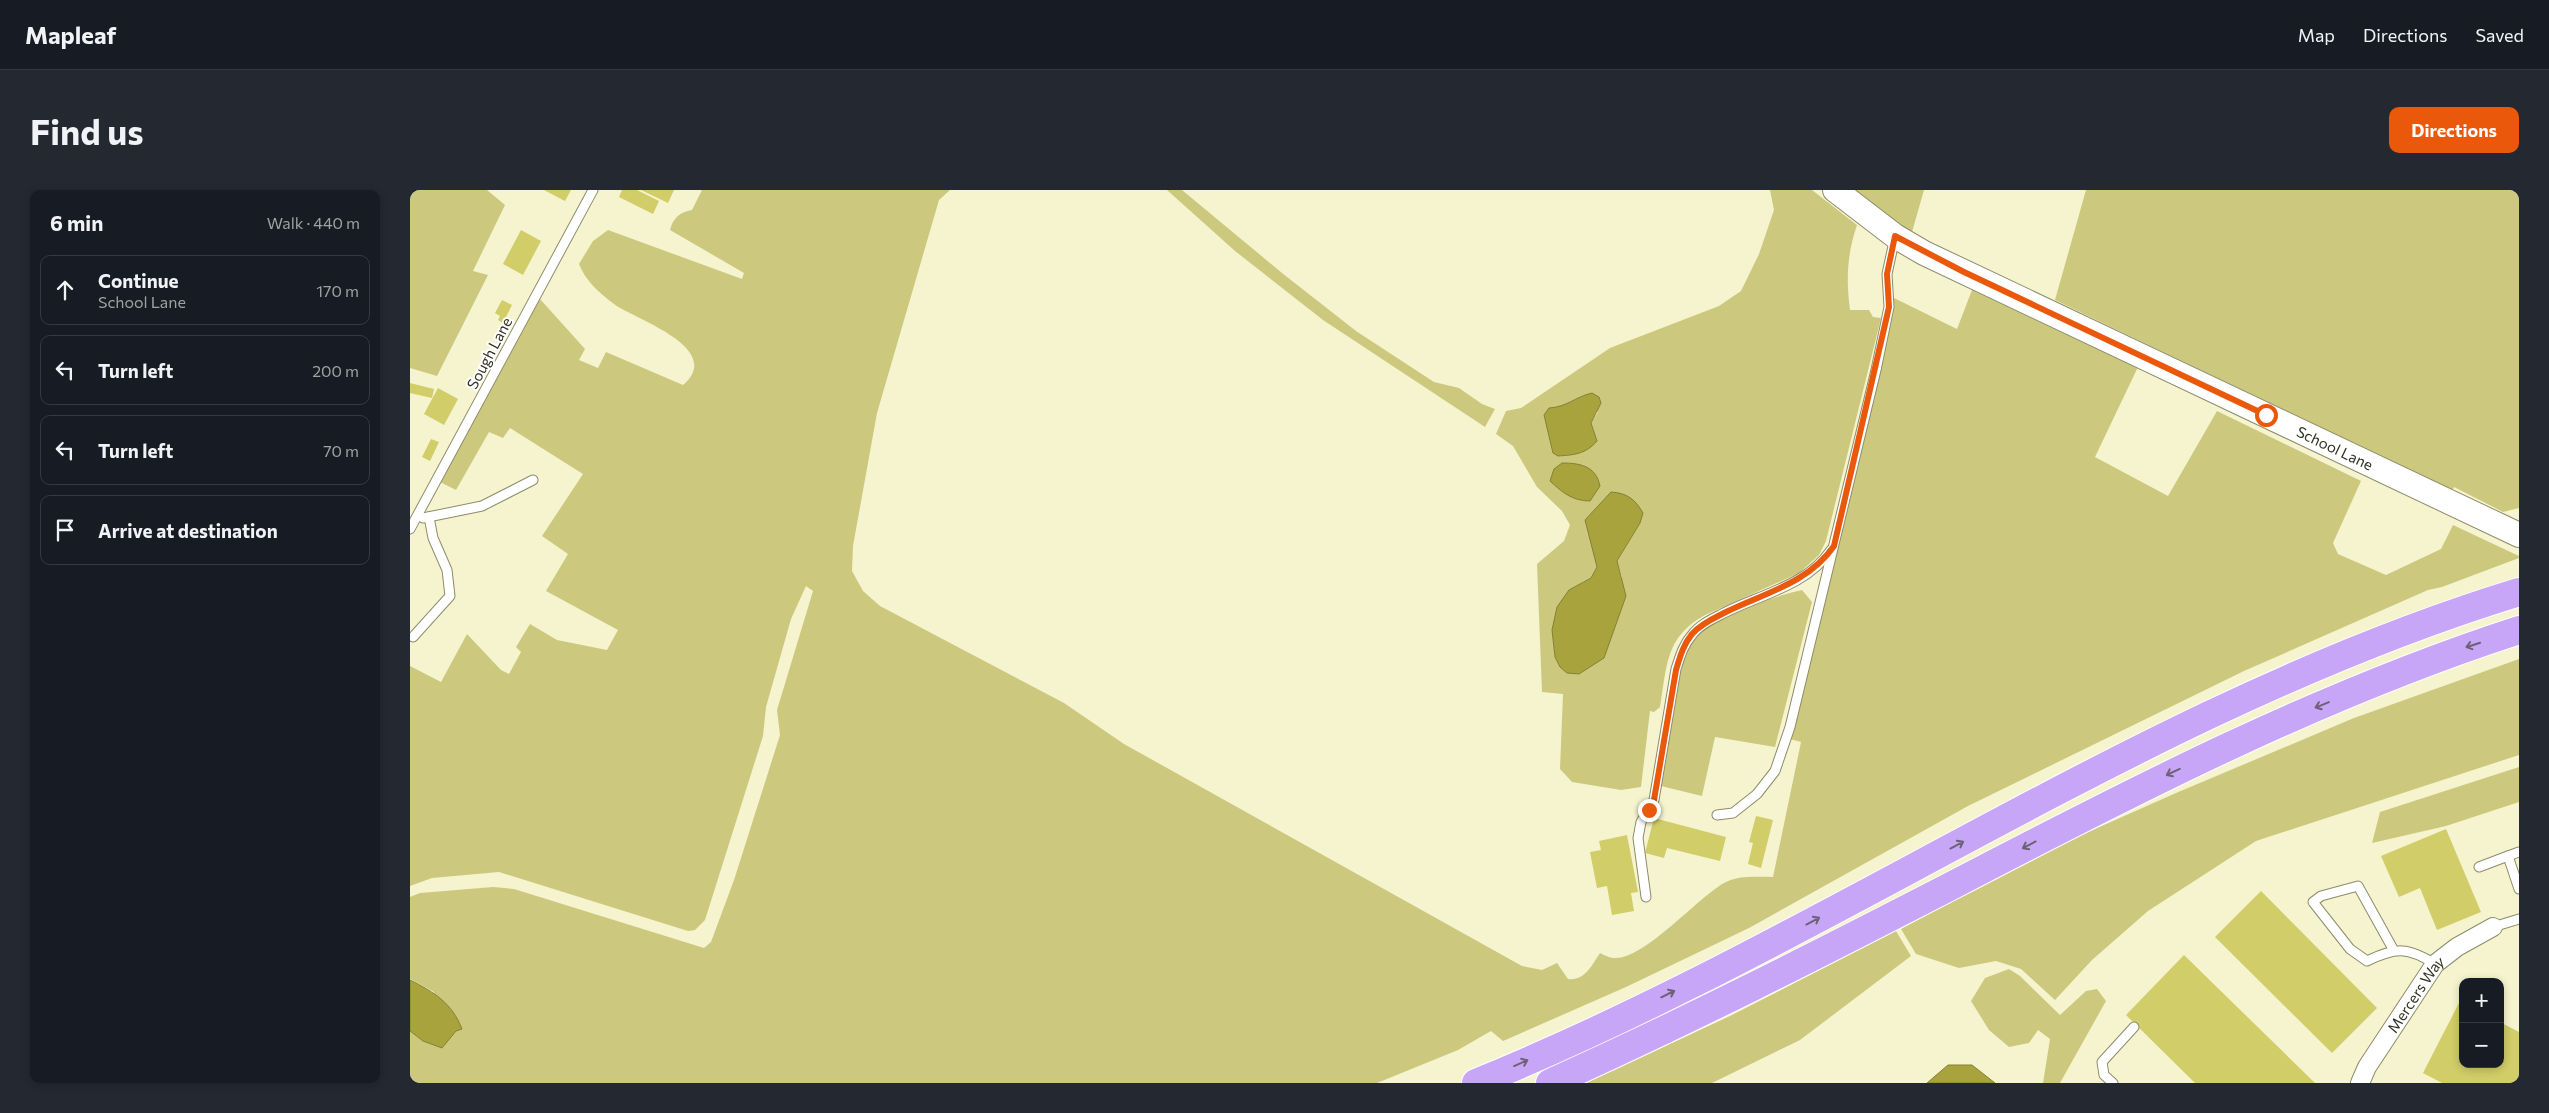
<!DOCTYPE html>
<html lang="en">
<head>
<meta charset="utf-8">
<style>
  :root { --surface:#171b24; --page:#242831; --text:#f1f3f6; --muted:#9ea1a6; --line:#363941; --accent:#ea580c }
  body { margin:0; font-family:Commissioner,sans-serif; background:var(--page); color:var(--text) }
  .controls { position:absolute; right:15px; bottom:15px; display:grid; overflow:hidden; border-radius:10px; box-shadow:0 2px 8px #0003 }
  .controls button { width:45px; height:45px; display:grid; place-items:center; padding:0; border:0; border-bottom:1px solid var(--line); background:var(--surface); color:var(--text); font:25px sans-serif }
  .stop { position:absolute; width:15px; height:15px; margin:-11px; border:4px solid #ea580c; border-radius:50%; background:#fff }
  .stop.end { background:#ea580c; border-color:#fff; box-shadow:0 1px 5px #0008 }
  .list { margin:0; padding:0; list-style:none }
  h2 { display:flex; justify-content:space-between; align-items:center; height:65px; margin:0; padding:0 20px; font-size:21px }
  h2 small { font-size:16px; font-weight:400; color:var(--muted) }
  .list li { display:grid; grid-template-columns:32px 1fr auto; gap:15px; align-items:center; box-sizing:border-box; height:70px; margin:0 10px 10px; padding:0 10px; border:1px solid var(--line); border-radius:10px }
  .list b { display:block; font-size:19px; white-space:nowrap }
  .list p { margin:0; font-size:16px; white-space:nowrap; color:var(--muted) }
  .list em { font-size:16px; font-style:normal; color:var(--muted) }
  .icon { flex:none; width:28px; height:28px; fill:none; stroke:currentColor; stroke-width:2; stroke-linecap:round; stroke-linejoin:round }
  .map { position:relative; flex:none; width:2109px; height:893px; overflow:hidden; border-radius:10px }
  header { display:flex; align-items:center; gap:30px; box-sizing:border-box; height:70px; padding:0 25px; background:var(--surface); border-bottom:1px solid var(--line) }
  header strong { font-size:24px }
  nav { display:flex; gap:28px; margin-inline-start:auto; font-size:18px }
  .intro { display:flex; align-items:center; justify-content:space-between; box-sizing:border-box; height:120px; padding:0 30px }
  h1 { margin:0; font-size:35px }
  .button { padding:12px 22px; border-radius:10px; background:var(--accent); color:#fff; font-size:18px; font-weight:700 }
  main { display:flex; gap:30px; padding:0 30px }
  aside { flex:1; background:var(--surface); border-radius:10px; box-shadow:0 2px 8px #0003 }
  .map>svg:first-child { display:block }
  .green { fill:#ccc97e; fill-rule:evenodd }
  .water { fill:#a8a33c; stroke:#858135 }
  .building { fill:#d1cd68 }
  .lines { fill:none; stroke-linecap:round; stroke-linejoin:round }
  .service-casing { stroke:#8d8c6b; stroke-width:11 }
  .minor-casing { stroke:#8d8c6b; stroke-width:20 }
  .secondary-casing { stroke:#8d8c6b; stroke-width:26 }
  .motorway-casing { stroke:#fff; stroke-width:30 }
  .service { stroke:#fff; stroke-width:9 }
  .minor { stroke:#fff; stroke-width:18 }
  .secondary { stroke:#fff; stroke-width:24 }
  .motorway { stroke:#c7a6f7; stroke-width:28 }
  .oneway { stroke:#6e6078 }
  .route { stroke:#ea580c; stroke-width:6 }
  .labels { text-anchor:middle; dominant-baseline:central; stroke-width:4; stroke-linejoin:round; paint-order:stroke }
  .street-label { font-size:15px; fill:#323224; stroke:#fff }
</style>
</head>
<body>
<header>
<strong>Mapleaf</strong>
<nav><a>Map</a><a>Directions</a><a>Saved</a></nav>
</header>
<div class="intro"><h1>Find us</h1><a class="button">Directions</a></div>
<main>
<aside>
<h2>6 min<small>Walk · 440 m</small></h2>
<ul class="list">
<li><svg class="icon" aria-label="ahead" viewBox="0 0 24 24"><path d="M12 20V5M6 11l6-6 6 6"/></svg><div><b>Continue</b><p>School Lane</p></div><em>170 m</em></li>
<li><svg class="icon" aria-label="left" viewBox="0 0 24 24"><path d="M17 20v-9H6M10 6l-5 5 5 5"/></svg><div><b>Turn left</b></div><em>200 m</em></li>
<li><svg class="icon" aria-label="left" viewBox="0 0 24 24"><path d="M17 20v-9H6M10 6l-5 5 5 5"/></svg><div><b>Turn left</b></div><em>70 m</em></li>
<li><svg class="icon" aria-label="arrive" viewBox="0 0 24 24"><path d="M6 21V4h12l-3 4 3 4H6"/></svg><div><b>Arrive at destination</b></div></li>
</ul>
</aside>
<div class="map">
<svg width="2109" height="893" viewBox="0 0 2109 893">
  <rect width="100%" height="100%" fill="#f5f4cf"/>
  <g class="green">
    <path d="M 0,0 L 77,0 L 95,15 L 63,81 L 78,85 L 27,186 L 0,178 Z"/>
    <path d="M 292,0 L 540,0 L 529,10 L 467,223 L 443,356 L 442,381 L 453,401 L 470,416 L 654,513 L 714,554 L 1112,776 L 1132,780 L 1147,773 L 1158,789 C 1175,791 1182,775 1190,763 C 1194,765 1200,768 1204,768 C 1234,770 1286,709 1314,693 C 1328,685 1347,687 1363,687 L 1391,552 L 1380,549 L 1484,108 L 1547,139 L 1562,100 L 1728,177 L 1685,267 L 1758,306 L 1807,221 L 1951,291 L 1923,353 L 1928,364 L 1976,385 L 2031,359 L 2043,335 L 2109,366 L 2109,368 L 2032,397 L 2018,400 L 1834,481 L 1558,616 L 1339,738 L 1216,797 L 1093,851 L 1081,841 L 1048,860 L 967,893 L 0,893 L 0,841 L 13,851 L 24,802 L 0,789 L 0,707 L 10,703 L 83,697 L 104,699 L 294,758 L 301,752 L 324,690 L 370,545 L 367,520 L 403,401 L 396,396 L 381,429 L 356,517 L 353,546 L 295,730 L 285,740 L 278,741 L 89,682 L 22,688 L 0,696 L 0,476 L 31,492 L 57,444 L 91,480 L 99,484 L 111,462 L 106,457 L 120,434 L 147,450 L 197,460 L 208,440 L 136,401 L 158,364 L 132,346 L 173,284 L 100,238 L 93,248 L 79,242 L 46,300 L 28,291 L 130,109 L 175,159 L 169,170 L 188,178 L 196,162 L 273,195 C 316,158 224,129 204,114 C 189,103 175,90 169,74 L 183,51 L 198,40 L 332,89 L 334,83 L 260,40 C 263,28 270,22 282,20 Z"/>
    <path d="M 757,0 L 772,0 L 872,83 L 946,141 L 1024,192 L 1049,198 L 1072,214 L 1085,219 L 1075,237 L 913,130 L 825,61 Z"/>
    <path d="M 1360,0 L 1402,0 L 1447,35 C 1437,64 1436,90 1440,120 L 1459,120 L 1463,127 L 1471,128 L 1416,351 L 1409,365 L 1389,383 L 1295,425 C 1255,447 1257,476 1250,517 L 1244,522 L 1240,521 L 1231,597 L 1211,600 L 1162,592 L 1150,579 L 1153,504 L 1132,502 L 1127,374 L 1154,351 L 1160,335 L 1152,321 L 1127,297 L 1103,256 L 1086,244 L 1096,221 L 1111,218 L 1200,158 L 1309,116 L 1331,101 L 1349,64 L 1364,20 ZM 1153,217 L 1188,222 L 1181,233 L 1187,251 L 1139,218 ZM 1230,333 L 1207,372 L 1212,387 L 1145,467 C 1142,441 1139,425 1159,405 C 1166,398 1171,392 1181,388 L 1187,377 L 1183,357 Z"/>
    <path d="M 1442,0 L 1514,0 L 1502,42 L 1473,25 Z"/>
    <path d="M 1676,0 L 2109,0 L 2109,318 L 2093,322 L 2044,297 L 2042,301 L 1645,110 Z"/>
    <path d="M 1392,400 L 1402,412 L 1365,557 L 1305,547 L 1292,606 L 1251,596 L 1273,469 C 1276,460 1280,452 1286,446 C 1310,424 1362,407 1392,400 Z"/>
    <path d="M 2109,469 L 2109,565 L 1846,651 L 1738,721 L 1682,770 L 1645,810 L 1611,779 L 1586,771 L 1549,778 L 1506,764 L 1491,739 L 1649,655 L 1766,603 L 1944,528 Z"/>
    <path d="M 2109,577 L 2109,612 L 2036,636 L 1962,653 L 1970,622 Z"/>
    <path d="M 1486,741 L 1501,766 L 1390,850 L 1302,893 L 1176,893 L 1320,826 Z"/>
    <path d="M 1599,779 L 1610,786 L 1650,825 L 1676,801 L 1687,799 L 1696,811 L 1650,893 L 1633,893 L 1640,849 L 1628,840 L 1619,853 L 1599,857 L 1579,840 L 1561,811 L 1575,788 Z"/>
  </g>
  <g class="water">
    <path d="M 1182,203 L 1189,207 L 1191,213 L 1181,233 L 1187,251 C 1176,264 1164,265 1148,266 L 1143,263 L 1134,225 L 1139,218 C 1157,217 1165,207 1182,203 Z"/>
    <path d="M 1152,273 C 1170,273 1186,276 1190,296 L 1180,311 C 1162,311 1152,302 1140,291 L 1144,279 Z"/>
    <path d="M 1201,302 C 1217,303 1225,309 1233,323 L 1230,333 L 1207,371 L 1216,406 L 1194,468 L 1169,484 L 1157,483 L 1150,477 L 1145,467 L 1142,440 L 1147,417 L 1159,400 L 1181,388 L 1187,377 L 1175,330 Z"/>
    <path d="M 0,790 C 24,802 42,813 52,839 L 46,841 L 32,858 L 13,851 L 0,841 Z"/>
    <path d="M 1538,875 L 1562,875 L 1585,893 L 1517,893 Z"/>
  </g>
  <g class="building">
    <path d="M 134,0 L 161,0 L 155,11 Z"/>
    <path d="M 212,0 L 227,0 L 249,11 L 243,24 L 209,7 Z"/>
    <path d="M 231,0 L 264,0 L 258,13 Z"/>
    <path d="M 111,40 L 131,51 L 113,85 L 93,74 Z"/>
    <path d="M 92,110 L 102,115 L 93,133 L 88,130 L 90,126 L 85,123 Z"/>
    <path d="M 0,193 L 24,199 L 22,208 L 0,203 Z"/>
    <path d="M 28,198 L 48,209 L 34,235 L 14,224 Z"/>
    <path d="M 21,249 L 29,252 L 20,271 L 12,267 Z"/>
    <path d="M 1346,626 L 1363,630 L 1351,678 L 1338,674 L 1343,653 L 1339,652 Z"/>
    <path d="M 1244,628 L 1316,647 L 1310,671 L 1257,658 L 1254,668 L 1235,663 Z"/>
    <path d="M 2036,639 L 2071,722 L 2027,740 L 2010,698 L 1989,707 L 1971,666 Z"/>
    <path d="M 1217,645 L 1228,702 L 1221,703 L 1224,721 L 1202,725 L 1197,696 L 1187,698 L 1180,662 L 1191,660 L 1189,651 Z"/>
    <path d="M 1851,701 L 1967,818 L 1922,863 L 1805,747 Z"/>
    <path d="M 1774,765 L 1905,893 L 1785,893 L 1716,825 Z"/>
    <path d="M 2050,811 L 2053,812 L 2053,874 L 2090,874 L 2090,832 L 2109,842 L 2109,893 L 2032,893 L 2013,883 Z"/>
  </g>
  <g class="lines">
    <defs>
      <g id="service">
        <path d="M 13,328 L 72,316 L 123,290"/>
        <path d="M 0,339 L 183,0"/>
        <path d="M 3,447 L 40,406 L 37,380 L 23,348 L 19,327"/>
        <path d="M 1307,625 L 1323,623 L 1347,604 L 1365,581 L 1380,537 L 1466,180 L 1479,117 L 1477,84 L 1485,47"/>
        <path d="M 2098,666 L 2109,662"/>
        <path d="M 2069,677 L 2098,666 L 2109,699"/>
        <path d="M 1236,707 L 1228,648 L 1231,632 L 1244,610 L 1266,479 C 1270,467 1273,455 1282,445 C 1288,436 1300,430 1310,425 C 1347,405 1396,397 1421,360"/>
        <path d="M 2083,737 L 2109,729"/>
        <path d="M 1983,759 L 1948,696 L 1911,706 L 1903,712 L 1940,759 L 1957,771 C 1986,757 1998,757 2025,774"/>
        <path d="M 1703,893 L 1694,885 L 1692,872 L 1724,837"/>
      </g>
      <g id="minor">
        <path id="s1" d="M 1950,893 L 1957,877 L 2025,774 L 2047,757 L 2083,737"/>
      </g>
      <g id="secondary">
        <path id="s2" d="M 1425,0 L 1485,46 L 1514,63 L 2109,345"/>
      </g>
      <g id="motorway">
        <path d="M 1066,893 C 1422,748 1739,515 2109,402"/>
        <path d="M 1140,893 C 1276,832 1409,764 1541,696 C 1725,600 1911,504 2109,440"/>
      </g>
    </defs>
    <use href="#service" class="service-casing"/>
    <use href="#minor" class="minor-casing"/>
    <use href="#secondary" class="secondary-casing"/>
    <use href="#motorway" class="motorway-casing"/>
    <use href="#service" class="service"/>
    <use href="#minor" class="minor"/>
    <use href="#secondary" class="secondary"/>
    <use href="#motorway" class="motorway"/>
  </g>
  <defs><path id="oneway-shaft" d="M-6 0H5M1.5-3L5.5 0L1.5 3" fill="none" stroke-width="1.6" stroke-linecap="round" stroke-linejoin="round" transform="scale(1.25)"/></defs>
  <g class="oneway">
    <use href="#oneway-shaft" transform="translate(2063 455) rotate(162)"/>
    <use href="#oneway-shaft" transform="translate(1912 515) rotate(158)"/>
    <use href="#oneway-shaft" transform="translate(1763 582) rotate(155)"/>
    <use href="#oneway-shaft" transform="translate(1547 655) rotate(-28)"/>
    <use href="#oneway-shaft" transform="translate(1619 655) rotate(152)"/>
    <use href="#oneway-shaft" transform="translate(1403 731) rotate(-28)"/>
    <use href="#oneway-shaft" transform="translate(1258 804) rotate(-26)"/>
    <use href="#oneway-shaft" transform="translate(1111 873) rotate(-24)"/>
  </g>
  <g class="lines">
    <path class="route" d="M 1239,620 L 1244,610 L 1266,480 C 1270,467 1273,455 1282,444 C 1289,436 1300,430 1310,425 C 1350,404 1397,395 1424,356 L 1479,117 L 1477,84 L 1485,46 L 1554,82 L 1856,225"/>
  </g>
  <g class="labels">
    <g class="street-label">
      <text transform="translate(79 163) rotate(-62)">Sough Lane</text>
      <text stroke="none"><textPath href="#s2" startOffset="564">School Lane</textPath></text>
      <text stroke="none"><textPath href="#s1" startOffset="105">Mercers Way</textPath></text>
    </g>
  </g>
</svg>
<div class="controls">
<button>+</button>
<button>−</button>
</div>
<div class="stop" style="left:1856px;top:225px"></div>
<div class="stop end" style="left:1239px;top:620px"></div>
</div>
</main>
</body>
</html>
